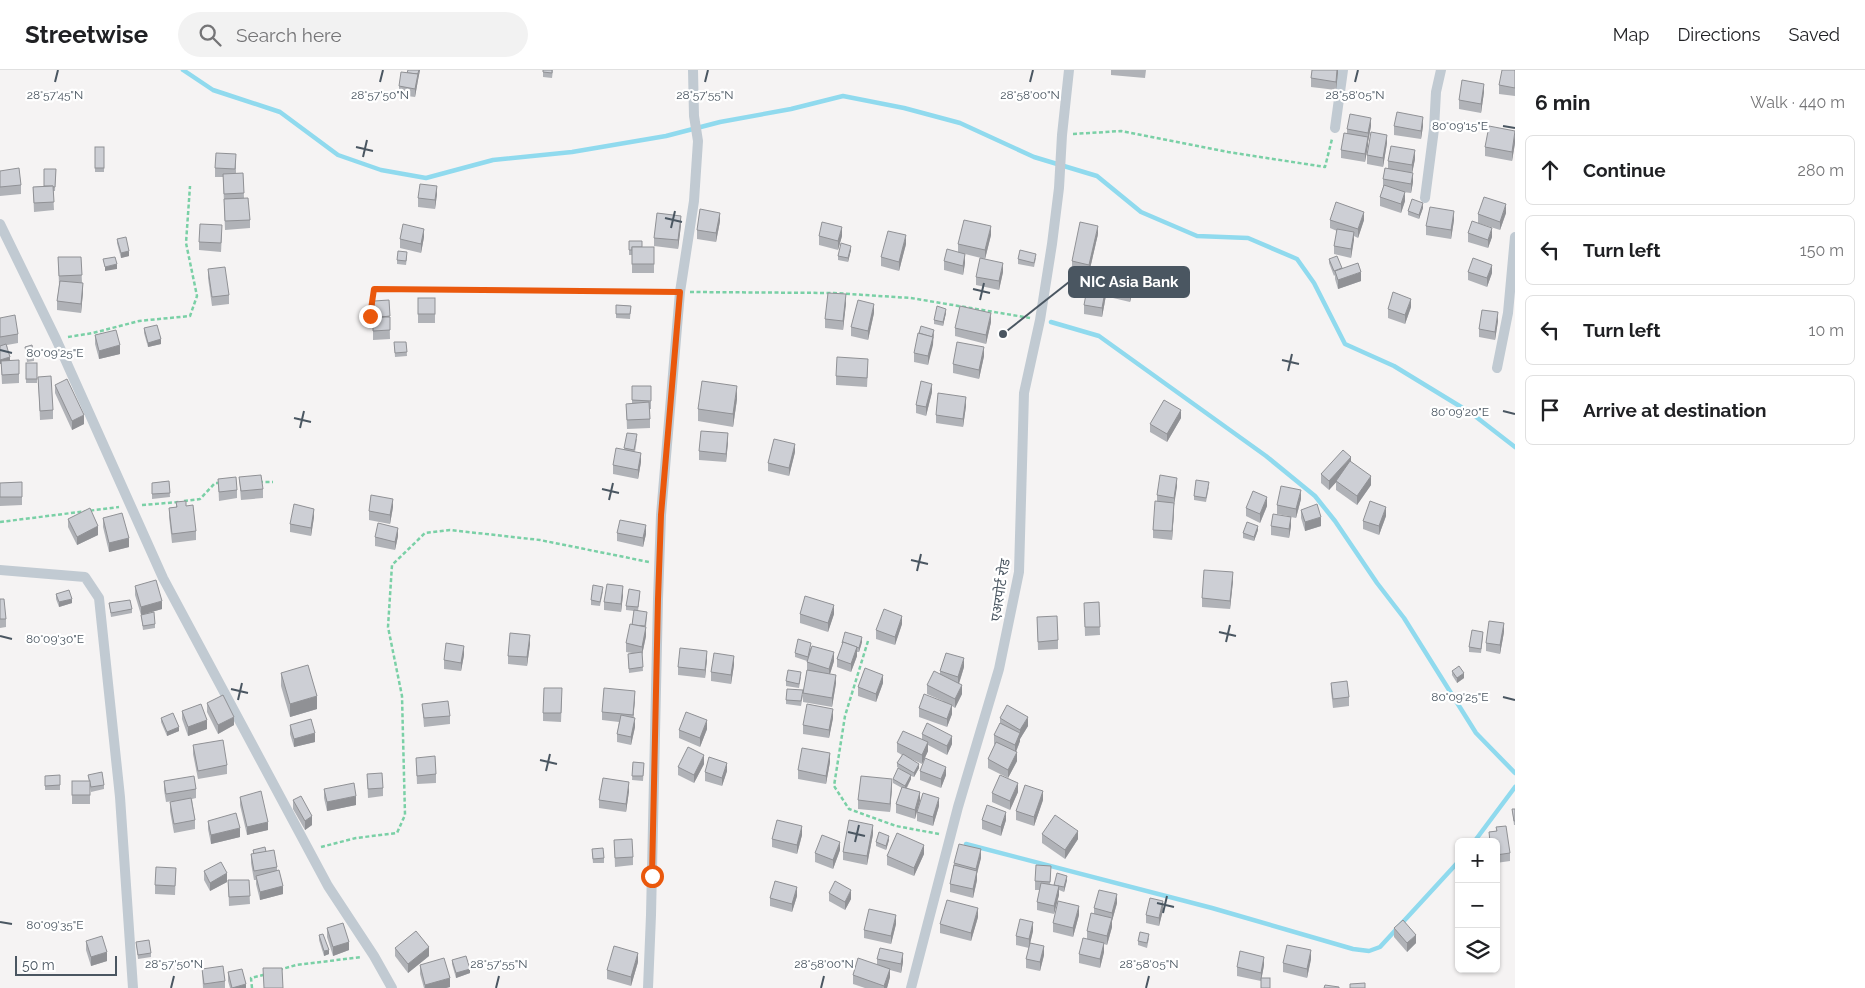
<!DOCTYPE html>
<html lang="en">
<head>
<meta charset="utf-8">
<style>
  :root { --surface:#fff; --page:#f2f2f2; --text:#202124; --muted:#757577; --line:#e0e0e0 }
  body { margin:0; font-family:Raleway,"Noto Sans Devanagari",sans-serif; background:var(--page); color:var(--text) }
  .controls { position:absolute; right:15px; bottom:15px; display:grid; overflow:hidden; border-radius:8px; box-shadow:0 1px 4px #0004 }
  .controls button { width:45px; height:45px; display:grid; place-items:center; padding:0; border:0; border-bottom:1px solid var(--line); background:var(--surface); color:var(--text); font:25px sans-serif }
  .scale { position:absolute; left:15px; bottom:12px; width:102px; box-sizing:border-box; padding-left:5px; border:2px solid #4a5661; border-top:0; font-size:14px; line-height:18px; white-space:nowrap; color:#4a5661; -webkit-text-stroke:4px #fff; paint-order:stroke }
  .stop { position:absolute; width:15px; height:15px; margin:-11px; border:4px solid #ea580c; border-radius:50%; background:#fff }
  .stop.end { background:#ea580c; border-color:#fff; box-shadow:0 1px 5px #0008 }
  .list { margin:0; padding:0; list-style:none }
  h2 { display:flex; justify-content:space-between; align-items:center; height:65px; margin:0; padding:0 20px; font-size:21px }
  h2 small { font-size:16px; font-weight:400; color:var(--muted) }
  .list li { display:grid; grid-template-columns:32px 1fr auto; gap:15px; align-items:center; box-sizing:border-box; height:70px; margin:0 10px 10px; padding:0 10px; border:1px solid var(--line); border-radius:8px }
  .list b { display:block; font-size:19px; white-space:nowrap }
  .list em { font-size:16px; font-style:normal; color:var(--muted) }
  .icon { flex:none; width:28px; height:28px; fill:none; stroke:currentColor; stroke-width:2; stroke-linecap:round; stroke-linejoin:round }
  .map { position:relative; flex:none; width:1515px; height:918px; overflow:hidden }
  header { display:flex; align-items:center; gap:30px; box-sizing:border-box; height:70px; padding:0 25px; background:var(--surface); border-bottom:1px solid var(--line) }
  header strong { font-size:24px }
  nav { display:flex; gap:28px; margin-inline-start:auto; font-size:18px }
  .search { width:350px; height:45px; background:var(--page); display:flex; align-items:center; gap:12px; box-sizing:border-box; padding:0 18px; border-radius:28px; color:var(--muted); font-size:19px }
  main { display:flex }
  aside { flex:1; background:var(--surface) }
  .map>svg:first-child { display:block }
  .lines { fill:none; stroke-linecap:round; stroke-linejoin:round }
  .stream { stroke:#90daee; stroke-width:4.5 }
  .path { stroke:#7ad0a6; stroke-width:2.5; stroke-dasharray:4 2.5; stroke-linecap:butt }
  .street { stroke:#c1cad2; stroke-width:10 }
  .wall { fill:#b0b2b7 }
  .shaded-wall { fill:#909195 }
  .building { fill:#cdcfd5; stroke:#909195 }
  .route { stroke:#ea580c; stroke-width:6 }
  .ticks { fill:none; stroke:#4a5661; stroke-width:2 }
  .labels { text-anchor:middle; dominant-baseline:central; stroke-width:4.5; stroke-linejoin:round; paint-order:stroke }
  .street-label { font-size:14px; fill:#4a5661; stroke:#fff }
  .ticks-label { font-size:12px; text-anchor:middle; fill:#4a5661; stroke:#fff; stroke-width:4.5; stroke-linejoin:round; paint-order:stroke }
  .leader { fill:none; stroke:#4a5661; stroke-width:2 }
  .callout-dot { fill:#4a5661; stroke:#fff; stroke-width:2 }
  .callout { fill:#4a5661; stroke:#4a5661; stroke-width:2 }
  .callout-label { font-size:15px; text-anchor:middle; font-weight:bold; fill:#fff }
</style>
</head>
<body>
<header>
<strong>Streetwise</strong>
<div class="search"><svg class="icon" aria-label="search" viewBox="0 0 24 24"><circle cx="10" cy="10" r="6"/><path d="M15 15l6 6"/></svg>Search here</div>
<nav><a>Map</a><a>Directions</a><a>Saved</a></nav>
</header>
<main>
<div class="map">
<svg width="1515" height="918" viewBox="0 0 1515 918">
  <rect width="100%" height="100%" fill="#f5f3f3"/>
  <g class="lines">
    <g class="stream">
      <path d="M 183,0 L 213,20 L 280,42 L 338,85 L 381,100 L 426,108 L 493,90 L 572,82 L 666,66 L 720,52 L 791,39 L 843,26 L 904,38 L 960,53 L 1034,87 L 1097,106 L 1141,142 L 1197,166 L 1248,168 L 1297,189 L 1314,213 L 1345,274 L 1394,296 L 1471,343 L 1515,377"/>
      <path d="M 1051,252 L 1099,266 L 1266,386 L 1315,426 L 1335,451 L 1377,513 L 1404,548 L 1476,663 L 1515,703"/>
      <path d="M 1474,772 L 1515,717"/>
      <path d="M 966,774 L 1212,838 L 1353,879 L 1369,881 L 1380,877 L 1459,791"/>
    </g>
    <g class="path">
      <path d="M 1073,64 L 1121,61 L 1228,82 L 1325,97 L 1332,69"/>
      <path d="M 690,222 L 834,223 L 911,228 L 1030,248"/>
      <path d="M 370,246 L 374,219 L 670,222"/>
      <path d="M 68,267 L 93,263 L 139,251 L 190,246 L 197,226 L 186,173 L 190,116"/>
      <path d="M 259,412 L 273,412"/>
      <path d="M 184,431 L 200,429 L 215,413 L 221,413"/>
      <path d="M 142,435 L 179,432"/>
      <path d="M 0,452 L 119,437"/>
      <path d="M 868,571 L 845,646 L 834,716 L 849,739 L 896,756 L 939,764"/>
      <path d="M 321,777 L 356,768 L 397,763 L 405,745 L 402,626 L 388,557 L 392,495 L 425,463 L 450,460 L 540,470 L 649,492"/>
      <path d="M 279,900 L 296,895 L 362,887"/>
      <path d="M 252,918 L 251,908 L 267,904"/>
    </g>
    <g class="street">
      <path d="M 1335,58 L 1343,0"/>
      <path d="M 1425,128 L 1434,59 L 1436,22 L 1441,0"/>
      <path d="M 0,154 L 56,269 L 163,508 L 328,816 L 374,886 L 392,918"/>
      <path d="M 1497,298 L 1508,243 L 1515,167"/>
      <path d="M 0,500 L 85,507 L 99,528 L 120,727 L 133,918"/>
      <path d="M 648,918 L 651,845 L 658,529 L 661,445 L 680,222 L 694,131 L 698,71 L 694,46 L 693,0"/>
      <path d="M 911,918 L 958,737 L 999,599 L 1019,502 L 1024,323 L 1040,250 L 1052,174 L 1059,118 L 1062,65 L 1069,0"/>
    </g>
  </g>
  <g class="wall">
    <path d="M 408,0 L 420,0 L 418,10 L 415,27 L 399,25 L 399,16 L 407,3 Z"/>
    <path d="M 553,0 L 552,8 L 543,7 L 543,2 Z"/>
    <path d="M 1111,0 L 1146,0 L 1145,8 L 1111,5 Z"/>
    <path d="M 1338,0 L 1336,20 L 1311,17 L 1311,8 Z"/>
    <path d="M 1515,0 L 1515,26 L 1499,24 L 1499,15 Z"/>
    <path d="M 1484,22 L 1481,43 L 1459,39 L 1459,30 Z"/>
    <path d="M 1371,56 L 1368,72 L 1368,71 L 1365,92 L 1341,88 L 1341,80 L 1347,63 L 1347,59 Z"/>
    <path d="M 1394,56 L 1423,56 L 1421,69 L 1394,65 Z"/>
    <path d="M 1515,61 L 1515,73 L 1512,91 L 1485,86 L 1485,77 Z"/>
    <path d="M 1387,73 L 1383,97 L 1367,94 L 1367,85 Z"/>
    <rect x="95" y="77" width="9" height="25"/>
    <path d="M 1415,89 L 1412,103 L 1413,112 L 1411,123 L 1403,122 L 1405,131 L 1401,143 L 1380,136 L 1380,127 L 1383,118 L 1383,109 L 1388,99 L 1388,91 Z"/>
    <path d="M 236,93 L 236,103 L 243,103 L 244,128 L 250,150 L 250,158 L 225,160 L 223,107 L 215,107 L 215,98 Z"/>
    <path d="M 56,99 L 55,121 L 53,121 L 54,140 L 34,142 L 33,117 L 44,116 Z"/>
    <path d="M 0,101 L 21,115 L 21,124 L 0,126 Z"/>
    <path d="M 437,124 L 435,139 L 418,137 L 418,128 Z"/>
    <path d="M 1423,138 L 1419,149 L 1408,145 L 1408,141 Z"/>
    <path d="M 1506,143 L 1500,160 L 1478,153 L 1478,144 Z"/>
    <path d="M 1330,150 L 1364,150 L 1358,168 L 1354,166 L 1351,188 L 1334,184 L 1334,176 L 1337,161 L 1330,158 Z"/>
    <path d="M 1454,150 L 1451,169 L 1426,165 L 1426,156 Z"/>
    <path d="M 720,151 L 716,172 L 697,169 L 697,160 Z"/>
    <path d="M 681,155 L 678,179 L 654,176 L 654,168 Z"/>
    <path d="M 1468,163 L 1492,167 L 1488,178 L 1468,172 Z"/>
    <path d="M 222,164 L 221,182 L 199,180 L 199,172 Z"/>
    <path d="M 1098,164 L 1089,203 L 1072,199 L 1072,191 Z"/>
    <path d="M 991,165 L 985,189 L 965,184 L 965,193 L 963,205 L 944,200 L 944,191 L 958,182 L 958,174 Z"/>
    <path d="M 819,166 L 842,166 L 838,180 L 819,175 Z"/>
    <path d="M 424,167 L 421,183 L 400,178 L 400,169 Z"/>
    <path d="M 117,169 L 129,186 L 121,188 L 117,173 Z"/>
    <path d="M 629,171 L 642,177 L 654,177 L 654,203 L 632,203 L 632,185 L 629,185 Z"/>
    <path d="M 906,174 L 899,201 L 881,196 L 881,187 Z"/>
    <path d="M 851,180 L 848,192 L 838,190 L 838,186 Z"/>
    <path d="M 58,187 L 81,187 L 82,213 L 83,222 L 81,243 L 57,240 L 57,231 L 59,215 Z"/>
    <path d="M 407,187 L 406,195 L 397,194 L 397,190 Z"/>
    <path d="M 1036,188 L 1034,197 L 1018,194 L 1018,189 Z"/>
    <path d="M 1329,189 L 1342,198 L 1361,211 L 1338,219 L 1335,209 L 1335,205 L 1334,206 L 1329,193 Z"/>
    <path d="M 208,199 L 229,225 L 229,234 L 212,236 L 208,208 Z"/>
    <path d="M 1003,202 L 999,220 L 976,215 L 976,207 Z"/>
    <path d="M 1468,202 L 1492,203 L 1487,217 L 1468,210 Z"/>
    <path d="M 1134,216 L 1130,232 L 1113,228 L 1113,220 Z"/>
    <path d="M 1107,220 L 1102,247 L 1084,244 L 1084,235 Z"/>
    <rect x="418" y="228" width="17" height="25"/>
    <path d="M 389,230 L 390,269 L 373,270 L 373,261 L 375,247 Z"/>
    <path d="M 846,233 L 843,260 L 825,258 L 825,249 Z"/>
    <path d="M 616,235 L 631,236 L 630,249 L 616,248 Z"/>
    <path d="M 1411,237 L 1405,254 L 1388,248 L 1388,239 Z"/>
    <path d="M 874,243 L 868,270 L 851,266 L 851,257 Z"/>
    <path d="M 946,243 L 943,256 L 934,254 L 934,250 Z"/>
    <path d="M 0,248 L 18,264 L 18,273 L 7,275 L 10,291 L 19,304 L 19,313 L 2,314 L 1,294 L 0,294 Z"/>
    <path d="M 1498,251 L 1495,270 L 1479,267 L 1479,259 Z"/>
    <path d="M 991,252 L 986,274 L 955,266 L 955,258 Z"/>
    <path d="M 144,258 L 161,274 L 148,277 L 144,263 Z"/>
    <path d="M 934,264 L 928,295 L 914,292 L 914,283 Z"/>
    <path d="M 95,265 L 120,284 L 99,289 L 95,274 Z"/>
    <path d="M 394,272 L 406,272 L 407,286 L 395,287 Z"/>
    <path d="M 25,277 L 34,286 L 34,291 L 27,292 Z"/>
    <path d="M 984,286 L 979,309 L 953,303 L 953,294 Z"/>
    <rect x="26" y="293" width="11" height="20"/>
    <path d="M 868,298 L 867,317 L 836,315 L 836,306 Z"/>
    <path d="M 38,307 L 53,340 L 53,349 L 40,350 Z"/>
    <path d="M 55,315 L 84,354 L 72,360 L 55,323 Z"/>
    <path d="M 651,316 L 651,339 L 650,339 L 650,358 L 627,359 L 626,334 L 632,333 L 632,330 Z"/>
    <path d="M 932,322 L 926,346 L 916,343 L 916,335 Z"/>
    <path d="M 737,329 L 733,357 L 698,351 L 698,339 Z"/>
    <path d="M 966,336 L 963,357 L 936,353 L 936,345 Z"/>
    <path d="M 1181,348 L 1167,372 L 1150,362 L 1150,354 Z"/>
    <path d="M 627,363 L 637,369 L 635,382 L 641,392 L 638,409 L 613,404 L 613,395 L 624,380 Z"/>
    <path d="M 728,372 L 726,392 L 699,390 L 699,381 Z"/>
    <path d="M 795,382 L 789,406 L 768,401 L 768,393 Z"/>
    <path d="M 1351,392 L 1371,415 L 1357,435 L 1336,420 L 1336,412 L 1329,420 L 1321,413 L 1321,404 Z"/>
    <path d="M 239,407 L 263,419 L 263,428 L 241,430 Z"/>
    <path d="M 218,409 L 237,420 L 237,428 L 219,431 Z"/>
    <path d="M 169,411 L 170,427 L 152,429 L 152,413 Z"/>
    <path d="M 22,412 L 22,435 L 0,436 L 0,413 Z"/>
    <path d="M 1177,416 L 1174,433 L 1174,442 L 1172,470 L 1153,468 L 1153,460 L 1157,431 L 1157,425 Z"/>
    <path d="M 1209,417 L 1206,432 L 1194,430 L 1194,426 Z"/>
    <path d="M 1301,429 L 1296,448 L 1291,447 L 1291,456 L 1289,468 L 1271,465 L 1271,456 L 1288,446 L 1277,444 L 1277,435 Z"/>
    <path d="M 176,432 L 186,436 L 196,461 L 196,470 L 172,473 L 169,447 L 169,438 L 176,437 Z"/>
    <path d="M 1267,436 L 1260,453 L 1246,446 L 1246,438 Z"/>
    <path d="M 393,437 L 390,454 L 369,450 L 369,441 Z"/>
    <path d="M 1301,440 L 1321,456 L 1305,461 L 1301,448 Z"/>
    <path d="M 1386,446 L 1379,465 L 1363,459 L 1363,451 Z"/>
    <path d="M 314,447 L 311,466 L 290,462 L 290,454 Z"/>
    <path d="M 103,448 L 129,477 L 109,482 L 103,457 Z"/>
    <path d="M 68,449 L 98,465 L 77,475 L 68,457 Z"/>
    <path d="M 1258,460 L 1254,471 L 1243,468 L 1243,463 Z"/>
    <path d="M 617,463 L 646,464 L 643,477 L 617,471 Z"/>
    <path d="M 398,466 L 395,480 L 375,476 L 375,467 Z"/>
    <path d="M 1233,511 L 1230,539 L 1202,537 L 1202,528 Z"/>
    <path d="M 135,516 L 162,539 L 148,543 L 155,554 L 155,558 L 143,560 L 141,545 L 135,525 Z"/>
    <path d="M 603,521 L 600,536 L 591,535 L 591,530 Z"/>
    <path d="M 56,524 L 72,533 L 59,537 L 56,529 Z"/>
    <path d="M 623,525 L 621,542 L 604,540 L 604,532 Z"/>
    <path d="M 640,525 L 638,541 L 647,546 L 646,557 L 646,566 L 642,585 L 643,601 L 629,603 L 628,584 L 632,583 L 626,582 L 626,573 L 632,554 L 634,541 L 626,540 L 626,536 Z"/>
    <path d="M 0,529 L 6,549 L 6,557 L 0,558 Z"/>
    <path d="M 1099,532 L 1100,565 L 1085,566 L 1084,533 Z"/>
    <path d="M 109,533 L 132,539 L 132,543 L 111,547 Z"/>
    <path d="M 800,544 L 834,544 L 828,562 L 800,553 Z"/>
    <path d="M 1037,547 L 1058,570 L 1058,579 L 1038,580 Z"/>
    <path d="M 902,554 L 895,575 L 876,569 L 876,560 Z"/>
    <path d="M 1504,562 L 1500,584 L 1486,581 L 1486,573 Z"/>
    <path d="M 1483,566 L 1481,583 L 1469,582 L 1469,577 Z"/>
    <path d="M 862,572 L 859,582 L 857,582 L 857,586 L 851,602 L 837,597 L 837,589 L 842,576 L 842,573 Z"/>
    <path d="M 530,574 L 527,596 L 508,594 L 508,586 Z"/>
    <path d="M 811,578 L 834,591 L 830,604 L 836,613 L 832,637 L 803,632 L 803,623 L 807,600 L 807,591 L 795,587 L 795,583 Z"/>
    <path d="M 464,585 L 461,601 L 444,599 L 444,590 Z"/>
    <path d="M 707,589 L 705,608 L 678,605 L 678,597 Z"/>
    <path d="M 734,595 L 731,614 L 711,611 L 711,602 Z"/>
    <path d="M 964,597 L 959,614 L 962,624 L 955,638 L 952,636 L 952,644 L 947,657 L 919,647 L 919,638 L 943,631 L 927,624 L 927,615 L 940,604 L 940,601 Z"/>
    <path d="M 1452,601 L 1464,608 L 1457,613 L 1452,605 Z"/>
    <path d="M 281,603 L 317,639 L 290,647 L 281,616 Z"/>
    <path d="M 801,607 L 799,618 L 786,616 L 786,611 Z"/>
    <path d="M 883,613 L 876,632 L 858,626 L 858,617 Z"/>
    <path d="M 1331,613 L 1349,627 L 1349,636 L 1333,638 L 1331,621 Z"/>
    <path d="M 803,625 L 801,636 L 786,634 L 786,630 Z"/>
    <path d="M 562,627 L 561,652 L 543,651 L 543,643 Z"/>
    <path d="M 635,629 L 633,648 L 635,657 L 631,675 L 617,672 L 617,664 L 619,652 L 602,650 L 602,642 Z"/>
    <path d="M 207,633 L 234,655 L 218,664 L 207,642 Z"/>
    <path d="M 422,634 L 450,646 L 450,654 L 424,657 Z"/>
    <path d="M 182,641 L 207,659 L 188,666 L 182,649 Z"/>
    <path d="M 161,648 L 179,661 L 167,666 L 161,652 Z"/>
    <path d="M 833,648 L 829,668 L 803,664 L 803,655 Z"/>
    <path d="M 1000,648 L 1028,656 L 1020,669 L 1020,671 L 1016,682 L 1017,691 L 1008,708 L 988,698 L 988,689 L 995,675 L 994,674 L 994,665 L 1000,653 Z"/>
    <path d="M 290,655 L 315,672 L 294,677 L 290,664 Z"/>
    <path d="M 707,659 L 700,677 L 679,668 L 679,660 Z"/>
    <path d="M 922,664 L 952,674 L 947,685 L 928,675 L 928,681 L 922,694 L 907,687 L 919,698 L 914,707 L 911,706 L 911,709 L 907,718 L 920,722 L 915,749 L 896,743 L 896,734 L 902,718 L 893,713 L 893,709 L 902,700 L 897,697 L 897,693 L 902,685 L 897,682 L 897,673 L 922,670 Z"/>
    <path d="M 193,675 L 227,695 L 227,704 L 198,709 L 193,684 Z"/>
    <path d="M 416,688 L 436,704 L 436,713 L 417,714 Z"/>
    <path d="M 633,692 L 644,693 L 643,711 L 632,710 Z"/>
    <path d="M 830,692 L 826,714 L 798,709 L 798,700 Z"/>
    <path d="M 704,694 L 694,713 L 678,705 L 678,697 Z"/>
    <path d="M 727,701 L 722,716 L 705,711 L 705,702 Z"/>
    <path d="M 920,701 L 946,705 L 941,718 L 920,710 Z"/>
    <path d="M 367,704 L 383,718 L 383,726 L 368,728 Z"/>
    <path d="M 88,705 L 104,715 L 104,719 L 91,722 L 90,716 L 90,734 L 72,734 L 72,711 L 89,711 Z"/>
    <path d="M 45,706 L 60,715 L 60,720 L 45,720 Z"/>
    <path d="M 164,711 L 196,719 L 196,728 L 192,729 L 195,750 L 195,759 L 174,763 L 170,741 L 170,732 L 183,730 L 166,732 L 164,720 Z"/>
    <path d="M 892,717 L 890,742 L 858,739 L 858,730 Z"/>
    <path d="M 324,719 L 356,735 L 327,741 L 324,728 Z"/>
    <path d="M 629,721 L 626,742 L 599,738 L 599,730 Z"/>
    <path d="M 1018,722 L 1010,740 L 992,732 L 992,723 Z"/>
    <path d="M 240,727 L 268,760 L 247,765 L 240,735 Z"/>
    <path d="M 293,730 L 312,755 L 305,760 L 293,739 Z"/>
    <path d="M 1043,730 L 1034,756 L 1016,750 L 1016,741 Z"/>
    <path d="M 939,736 L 933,756 L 917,751 L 917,742 Z"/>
    <path d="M 1512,739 L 1515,739 L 1515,755 L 1514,755 Z"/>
    <path d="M 982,750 L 1006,750 L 1001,766 L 982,759 Z"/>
    <path d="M 208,751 L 240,767 L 211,774 L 208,759 Z"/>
    <path d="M 1496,757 L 1510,783 L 1510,791 L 1496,793 L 1496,772 L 1489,772 L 1489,762 L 1496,761 Z"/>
    <path d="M 873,764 L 867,795 L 843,790 L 843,782 Z"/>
    <path d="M 1042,764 L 1078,769 L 1065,789 L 1042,773 Z"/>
    <path d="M 802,765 L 797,784 L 772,777 L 772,769 Z"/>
    <path d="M 614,770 L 633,787 L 633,795 L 615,797 Z"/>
    <path d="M 889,770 L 886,780 L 876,776 L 876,772 Z"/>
    <path d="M 253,780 L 266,782 L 277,797 L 277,800 L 283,824 L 260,830 L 256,814 L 256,810 L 254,810 L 251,793 L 251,784 L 253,784 Z"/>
    <path d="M 840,780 L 833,799 L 815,792 L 815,783 Z"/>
    <path d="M 592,783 L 604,788 L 604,793 L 593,793 Z"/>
    <path d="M 924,784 L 914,806 L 887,795 L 887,786 Z"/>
    <path d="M 981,788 L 977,801 L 977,810 L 973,828 L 950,822 L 950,814 L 954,793 Z"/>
    <path d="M 176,798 L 175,825 L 155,824 L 155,815 Z"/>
    <path d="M 204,801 L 227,812 L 210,821 L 204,810 Z"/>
    <path d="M 1051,805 L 1050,815 L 1054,815 L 1067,810 L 1064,822 L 1059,820 L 1059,825 L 1054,844 L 1037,840 L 1037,832 L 1040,820 L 1035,820 L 1035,811 Z"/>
    <path d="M 228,810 L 249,810 L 250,834 L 229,836 Z"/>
    <path d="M 829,823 L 851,829 L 845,840 L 829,831 Z"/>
    <path d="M 797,826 L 792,842 L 770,836 L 770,828 Z"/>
    <path d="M 1117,833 L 1112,851 L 1112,857 L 1107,875 L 1104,874 L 1104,882 L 1100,898 L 1079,893 L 1079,884 L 1087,869 L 1087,861 L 1094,844 L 1094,838 Z"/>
    <path d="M 1163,840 L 1159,856 L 1146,853 L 1146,845 Z"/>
    <path d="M 1079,845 L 1073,867 L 1053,862 L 1053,853 Z"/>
    <path d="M 978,847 L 971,871 L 940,863 L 940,854 Z"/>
    <path d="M 896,854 L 891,874 L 864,868 L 864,860 Z"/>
    <path d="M 327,858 L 349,880 L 333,886 L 327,867 Z"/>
    <path d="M 1394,858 L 1416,873 L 1407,882 L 1394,867 Z"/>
    <path d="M 1033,861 L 1030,873 L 1044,885 L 1040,901 L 1026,898 L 1026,889 L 1029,878 L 1016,875 L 1016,866 Z"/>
    <path d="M 319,865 L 329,884 L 324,886 L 319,870 Z"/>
    <path d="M 1149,868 L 1147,878 L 1138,875 L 1138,871 Z"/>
    <path d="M 86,871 L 107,891 L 91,896 L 86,880 Z"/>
    <path d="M 136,872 L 151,883 L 151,887 L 138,889 Z"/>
    <path d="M 395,878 L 429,886 L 408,903 L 395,886 Z"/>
    <path d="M 877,889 L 903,892 L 901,903 L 890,900 L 890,907 L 887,918 L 865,918 L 853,914 L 853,905 L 877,894 Z"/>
    <path d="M 1311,889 L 1307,908 L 1283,902 L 1283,893 Z"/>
    <path d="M 452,890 L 470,903 L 456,908 L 452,894 Z"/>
    <path d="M 638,892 L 631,916 L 607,909 L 607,900 Z"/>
    <path d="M 420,895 L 450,917 L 446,918 L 424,918 L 420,904 Z"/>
    <path d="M 1264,895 L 1261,911 L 1237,906 L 1237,897 Z"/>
    <path d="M 202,899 L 225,911 L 225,918 L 203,918 Z"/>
    <path d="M 228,902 L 246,918 L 230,918 L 228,911 Z"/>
  </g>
  <g class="shaded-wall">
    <path d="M 419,0 L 420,0 L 418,10 L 415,27 L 415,19 Z"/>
    <path d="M 1337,0 L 1338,0 L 1338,3 L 1336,20 L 1336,12 Z"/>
    <path d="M 1484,14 L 1484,22 L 1481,43 L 1481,34 Z"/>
    <path d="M 1423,47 L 1423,56 L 1421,69 L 1421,61 Z"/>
    <path d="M 1371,48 L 1371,56 L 1368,72 L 1368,63 Z"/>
    <path d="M 1515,64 L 1515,73 L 1512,91 L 1512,82 Z"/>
    <path d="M 1387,65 L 1387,73 L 1383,97 L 1383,88 Z"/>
    <path d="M 1368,67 L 1368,76 L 1365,92 L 1365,84 Z"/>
    <path d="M 1415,80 L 1415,89 L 1412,104 L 1412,95 Z"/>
    <path d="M 1413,103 L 1413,112 L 1411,123 L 1411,114 Z"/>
    <path d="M 437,116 L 437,124 L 435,139 L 435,130 Z"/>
    <path d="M 1405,122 L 1405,131 L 1401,143 L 1401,134 Z"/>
    <path d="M 1423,133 L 1423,138 L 1419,149 L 1419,145 Z"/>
    <path d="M 1506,134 L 1506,143 L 1500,160 L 1500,152 Z"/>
    <path d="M 1454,141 L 1454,150 L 1451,169 L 1451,160 Z"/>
    <path d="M 1364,142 L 1364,150 L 1358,168 L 1358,159 Z"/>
    <path d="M 720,143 L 720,151 L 716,172 L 716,163 Z"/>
    <path d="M 681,146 L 681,155 L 678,179 L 678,170 Z"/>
    <path d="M 991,156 L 991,165 L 985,189 L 985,180 Z"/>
    <path d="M 1098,156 L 1098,164 L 1089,203 L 1089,195 Z"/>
    <path d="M 842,157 L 842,166 L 838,180 L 838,171 Z"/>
    <path d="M 1492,158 L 1492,167 L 1488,178 L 1488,170 Z"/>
    <path d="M 424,159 L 424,167 L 421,183 L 421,174 Z"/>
    <path d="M 1354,162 L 1354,170 L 1351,188 L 1351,179 Z"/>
    <path d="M 906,165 L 906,174 L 899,201 L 899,192 Z"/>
    <path d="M 851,176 L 851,180 L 848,192 L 848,188 Z"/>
    <path d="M 129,181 L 129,186 L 121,188 L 121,183 Z"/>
    <path d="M 965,184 L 965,193 L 963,205 L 963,196 Z"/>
    <path d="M 1003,193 L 1003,202 L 999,220 L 999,211 Z"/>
    <path d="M 117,194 L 117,199 L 105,201 L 105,197 Z"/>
    <path d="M 1492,195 L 1492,203 L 1487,217 L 1487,208 Z"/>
    <path d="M 1361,202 L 1361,211 L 1338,219 L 1338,210 Z"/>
    <path d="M 1134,207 L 1134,216 L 1130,232 L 1130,224 Z"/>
    <path d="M 1107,211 L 1107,220 L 1102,247 L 1102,238 Z"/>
    <path d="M 83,213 L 83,222 L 81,243 L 81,234 Z"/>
    <path d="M 846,224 L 846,233 L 843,260 L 843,251 Z"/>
    <path d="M 1411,229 L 1411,237 L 1405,254 L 1405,245 Z"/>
    <path d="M 874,234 L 874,243 L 868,270 L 868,261 Z"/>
    <path d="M 946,239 L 946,243 L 943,256 L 943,252 Z"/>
    <path d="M 1498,242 L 1498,251 L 1495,270 L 1495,262 Z"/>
    <path d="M 991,243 L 991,252 L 986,274 L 986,265 Z"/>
    <path d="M 934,260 L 933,275 L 928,295 L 928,286 Z"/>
    <path d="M 161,269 L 161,274 L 148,277 L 148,273 Z"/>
    <path d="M 120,275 L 120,284 L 99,289 L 99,281 Z"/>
    <path d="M 984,277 L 984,286 L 979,309 L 979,300 Z"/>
    <path d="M 10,287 L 10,292 L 0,294 L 0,290 Z"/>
    <path d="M 932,314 L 932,322 L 926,346 L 926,337 Z"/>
    <path d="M 737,316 L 737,329 L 733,357 L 733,344 Z"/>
    <path d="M 966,327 L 966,336 L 963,357 L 963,349 Z"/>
    <path d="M 1181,340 L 1181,348 L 1167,372 L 1167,364 Z"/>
    <path d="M 84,345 L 84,354 L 72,360 L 72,351 Z"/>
    <path d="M 728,363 L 728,372 L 726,392 L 726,384 Z"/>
    <path d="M 795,374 L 795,382 L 789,406 L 789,398 Z"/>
    <path d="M 641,383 L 641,392 L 638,409 L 638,400 Z"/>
    <path d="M 1351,387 L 1351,396 L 1329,420 L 1329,411 Z"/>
    <path d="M 1371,406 L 1371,415 L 1357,435 L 1357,426 Z"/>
    <path d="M 1177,408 L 1177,416 L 1174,436 L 1174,428 Z"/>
    <path d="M 1301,420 L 1301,429 L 1296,448 L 1296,439 Z"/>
    <path d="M 1267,427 L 1267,436 L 1260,453 L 1260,444 Z"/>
    <path d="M 393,429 L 393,437 L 390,454 L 390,445 Z"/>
    <path d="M 1174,433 L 1174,442 L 1172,470 L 1172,461 Z"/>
    <path d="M 1386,437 L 1386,446 L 1379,465 L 1379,456 Z"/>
    <path d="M 314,439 L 314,447 L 311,466 L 311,458 Z"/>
    <path d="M 1291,447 L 1291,456 L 1289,468 L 1289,459 Z"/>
    <path d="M 1321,447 L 1321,456 L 1305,461 L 1305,452 Z"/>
    <path d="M 646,455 L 646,464 L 643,477 L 643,468 Z"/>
    <path d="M 98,456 L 98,465 L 77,475 L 77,467 Z"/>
    <path d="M 1258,456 L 1258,460 L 1254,471 L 1254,467 Z"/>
    <path d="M 398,458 L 398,466 L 395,480 L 395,472 Z"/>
    <path d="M 129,468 L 129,477 L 109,482 L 109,473 Z"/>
    <path d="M 1233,502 L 1233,511 L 1230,539 L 1230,531 Z"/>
    <path d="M 623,516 L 623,525 L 621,542 L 621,534 Z"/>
    <path d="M 72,529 L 72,533 L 59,537 L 59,532 Z"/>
    <path d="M 162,531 L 162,539 L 141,545 L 141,537 Z"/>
    <path d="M 834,535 L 834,544 L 828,562 L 828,553 Z"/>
    <path d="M 902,546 L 902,554 L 895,575 L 895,567 Z"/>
    <path d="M 1504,553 L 1504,562 L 1500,584 L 1500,575 Z"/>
    <path d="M 646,557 L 646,566 L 642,585 L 642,577 Z"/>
    <path d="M 530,565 L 530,574 L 527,596 L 527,587 Z"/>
    <path d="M 862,567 L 862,572 L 859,582 L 859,578 Z"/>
    <path d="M 464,576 L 464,585 L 461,601 L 461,593 Z"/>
    <path d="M 857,577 L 857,586 L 851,602 L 851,594 Z"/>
    <path d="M 707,581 L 707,589 L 705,608 L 705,600 Z"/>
    <path d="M 834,582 L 834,591 L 829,607 L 829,599 Z"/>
    <path d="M 734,586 L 734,595 L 731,614 L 731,605 Z"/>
    <path d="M 964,588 L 964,597 L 958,616 L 958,607 Z"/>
    <path d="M 1464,603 L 1464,608 L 1457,613 L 1457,608 Z"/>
    <path d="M 836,605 L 836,613 L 832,637 L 832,628 Z"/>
    <path d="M 883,605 L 883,613 L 876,632 L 876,624 Z"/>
    <path d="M 962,615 L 962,624 L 955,638 L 955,629 Z"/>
    <path d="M 635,621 L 635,629 L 633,653 L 633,645 Z"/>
    <path d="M 317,626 L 317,639 L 290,647 L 290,634 Z"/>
    <path d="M 952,635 L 952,644 L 947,657 L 947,649 Z"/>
    <path d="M 833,639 L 833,648 L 829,668 L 829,660 Z"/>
    <path d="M 234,647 L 234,655 L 218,664 L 218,655 Z"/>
    <path d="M 1028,647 L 1028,656 L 1020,669 L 1020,660 Z"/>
    <path d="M 635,648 L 635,657 L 631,675 L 631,667 Z"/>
    <path d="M 207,650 L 207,659 L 188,666 L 188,657 Z"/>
    <path d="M 707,650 L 707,659 L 700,677 L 700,668 Z"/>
    <path d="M 179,657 L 179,661 L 167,666 L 167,662 Z"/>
    <path d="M 315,663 L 315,672 L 294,677 L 294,669 Z"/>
    <path d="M 1020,663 L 1020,671 L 1015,684 L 1015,675 Z"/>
    <path d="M 952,666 L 952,674 L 947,685 L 947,676 Z"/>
    <path d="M 928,672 L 928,681 L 922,694 L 922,685 Z"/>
    <path d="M 1017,682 L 1017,691 L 1008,708 L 1008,700 Z"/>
    <path d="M 830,683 L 830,692 L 826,714 L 826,706 Z"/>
    <path d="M 704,685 L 704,694 L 694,713 L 694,705 Z"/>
    <path d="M 727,693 L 727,701 L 722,716 L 722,708 Z"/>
    <path d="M 919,694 L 919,698 L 914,707 L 914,703 Z"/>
    <path d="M 946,697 L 946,705 L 941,718 L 941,709 Z"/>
    <path d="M 911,705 L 911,709 L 905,720 L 905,716 Z"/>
    <path d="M 892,709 L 892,717 L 890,742 L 890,734 Z"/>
    <path d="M 629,712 L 629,721 L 626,742 L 626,734 Z"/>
    <path d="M 1018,713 L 1018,722 L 1010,740 L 1010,731 Z"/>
    <path d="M 1043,721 L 1043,730 L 1034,756 L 1034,747 Z"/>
    <path d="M 920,722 L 920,731 L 915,749 L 915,740 Z"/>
    <path d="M 356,726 L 356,735 L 327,741 L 327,732 Z"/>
    <path d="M 939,728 L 939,736 L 933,756 L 933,747 Z"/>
    <path d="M 1006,742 L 1006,750 L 1001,766 L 1001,757 Z"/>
    <path d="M 312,746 L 312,755 L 305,760 L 305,751 Z"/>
    <path d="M 268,752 L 268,760 L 247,765 L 247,757 Z"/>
    <path d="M 873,755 L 873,764 L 867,795 L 867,786 Z"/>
    <path d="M 802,756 L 802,765 L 797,784 L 797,775 Z"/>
    <path d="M 240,758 L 240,767 L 211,774 L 211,765 Z"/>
    <path d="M 1078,761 L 1078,769 L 1065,789 L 1065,780 Z"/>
    <path d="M 889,766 L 889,770 L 886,780 L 886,776 Z"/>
    <path d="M 840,772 L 840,780 L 833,799 L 833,790 Z"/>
    <path d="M 924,775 L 924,784 L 914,806 L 914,798 Z"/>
    <path d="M 981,779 L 981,788 L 976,808 L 976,799 Z"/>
    <path d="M 977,801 L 977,810 L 973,828 L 973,819 Z"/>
    <path d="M 227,803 L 227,812 L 210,821 L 210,813 Z"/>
    <path d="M 1067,806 L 1067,810 L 1064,822 L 1064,817 Z"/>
    <path d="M 283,816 L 283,824 L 260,830 L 260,822 Z"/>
    <path d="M 1059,816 L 1059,825 L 1054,844 L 1054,836 Z"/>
    <path d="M 797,817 L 797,826 L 792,842 L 792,834 Z"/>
    <path d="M 851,820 L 851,829 L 845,840 L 845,832 Z"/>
    <path d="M 1117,824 L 1117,833 L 1112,851 L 1112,843 Z"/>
    <path d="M 1163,831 L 1163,840 L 1159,856 L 1159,848 Z"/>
    <path d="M 1079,836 L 1079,845 L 1073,867 L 1073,858 Z"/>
    <path d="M 978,838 L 978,847 L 971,871 L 971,863 Z"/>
    <path d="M 896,845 L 896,854 L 891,874 L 891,866 Z"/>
    <path d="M 1112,848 L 1112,857 L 1107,875 L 1107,866 Z"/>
    <path d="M 1033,852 L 1033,861 L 1029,878 L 1029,869 Z"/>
    <path d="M 1416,865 L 1416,873 L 1407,882 L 1407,873 Z"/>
    <path d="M 349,872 L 349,880 L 333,886 L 333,877 Z"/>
    <path d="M 1104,873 L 1104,882 L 1100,898 L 1100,889 Z"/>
    <path d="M 1044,876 L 1044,885 L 1040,901 L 1040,892 Z"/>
    <path d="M 429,877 L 429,886 L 408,903 L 408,894 Z"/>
    <path d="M 329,880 L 329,884 L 324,886 L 324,881 Z"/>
    <path d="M 1311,880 L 1311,889 L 1307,908 L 1307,899 Z"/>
    <path d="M 107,882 L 107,891 L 91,896 L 91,887 Z"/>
    <path d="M 638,883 L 638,892 L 631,916 L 631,907 Z"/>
    <path d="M 903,883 L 903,892 L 901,903 L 901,894 Z"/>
    <path d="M 1264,887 L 1264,895 L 1261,911 L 1261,903 Z"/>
    <path d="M 470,899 L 470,903 L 456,908 L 456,903 Z"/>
    <path d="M 890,899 L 890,907 L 887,918 L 884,918 L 884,916 Z"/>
    <path d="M 450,908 L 450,917 L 446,918 L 425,918 L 425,915 Z"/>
    <path d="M 246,914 L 246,918 L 232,918 Z"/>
  </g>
  <g class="building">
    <path d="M 408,0 L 419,0 L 417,6 L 418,4 L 407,3 Z"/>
    <path d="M 543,0 L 552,0 L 552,3 L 543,2 Z"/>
    <path d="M 1312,0 L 1337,0 L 1336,12 L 1311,8 Z"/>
    <path d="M 1502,0 L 1515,0 L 1515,18 L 1499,15 Z"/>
    <path d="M 401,2 L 418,4 L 415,19 L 399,16 Z"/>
    <path d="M 1462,10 L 1484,14 L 1481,34 L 1459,30 Z"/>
    <path d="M 1397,42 L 1423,47 L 1421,61 L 1394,56 Z"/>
    <path d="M 1350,44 L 1371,48 L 1368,63 L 1347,59 Z"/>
    <path d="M 1489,56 L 1515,61 L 1512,82 L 1485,77 Z"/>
    <path d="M 1371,62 L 1387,65 L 1383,88 L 1367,85 Z"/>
    <path d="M 1344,63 L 1368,67 L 1365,84 L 1341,80 Z"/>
    <path d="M 1391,76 L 1415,80 L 1412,95 L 1388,91 Z"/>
    <rect x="95" y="77" width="9" height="21"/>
    <path d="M 216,83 L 236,84 L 235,99 L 215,98 Z"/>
    <path d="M 19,98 L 21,115 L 0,117 L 0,101 Z"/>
    <path d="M 1385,98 L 1413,103 L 1411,114 L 1383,109 Z"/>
    <path d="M 44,99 L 56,99 L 55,117 L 53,117 L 53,116 L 44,116 Z"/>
    <path d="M 243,103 L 244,123 L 224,124 L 223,104 Z"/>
    <path d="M 420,114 L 437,116 L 435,130 L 418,128 Z"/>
    <path d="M 1384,115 L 1405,122 L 1401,134 L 1380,127 Z"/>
    <path d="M 53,116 L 54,132 L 34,133 L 33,117 Z"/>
    <path d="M 1484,127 L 1506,134 L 1500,152 L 1478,144 Z"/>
    <path d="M 248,128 L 250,150 L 225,151 L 224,129 Z"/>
    <path d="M 1412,129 L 1423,133 L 1419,145 L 1408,141 Z"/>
    <path d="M 1336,132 L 1364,142 L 1358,159 L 1330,150 Z"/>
    <path d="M 1430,137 L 1454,141 L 1451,160 L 1426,156 Z"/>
    <path d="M 700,139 L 720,143 L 716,163 L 697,160 Z"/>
    <path d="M 657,143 L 681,146 L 678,170 L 654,168 Z"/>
    <path d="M 964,150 L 991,156 L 985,180 L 958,174 Z"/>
    <path d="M 1472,151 L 1492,158 L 1488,170 L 1468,163 Z"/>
    <path d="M 822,152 L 842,157 L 838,171 L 819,166 Z"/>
    <path d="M 1080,152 L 1098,156 L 1089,195 L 1072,191 Z"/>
    <path d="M 200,154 L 222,155 L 221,173 L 199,172 Z"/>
    <path d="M 403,154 L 424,159 L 421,174 L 400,169 Z"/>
    <path d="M 1337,159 L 1354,162 L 1351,179 L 1334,176 Z"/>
    <path d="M 888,161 L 906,165 L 899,192 L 881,187 Z"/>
    <path d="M 126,167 L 129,181 L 121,183 L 117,169 Z"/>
    <path d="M 629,171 L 642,171 L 642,177 L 632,177 L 632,180 L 629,180 Z"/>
    <path d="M 841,173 L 851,176 L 848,188 L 838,186 Z"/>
    <rect x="632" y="177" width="22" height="17"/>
    <path d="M 947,179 L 965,184 L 963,196 L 944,191 Z"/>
    <path d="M 1020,180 L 1036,184 L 1034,193 L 1018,189 Z"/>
    <path d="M 398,181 L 407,182 L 406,191 L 397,190 Z"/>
    <path d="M 1337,186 L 1342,198 L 1334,201 L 1329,189 Z"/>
    <path d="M 58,187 L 81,187 L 82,205 L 59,206 Z"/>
    <path d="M 115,187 L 117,194 L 105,197 L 103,189 Z"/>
    <path d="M 980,188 L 1003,193 L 999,211 L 976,207 Z"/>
    <path d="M 1473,188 L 1492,195 L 1487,208 L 1468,202 Z"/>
    <path d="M 1358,193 L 1361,202 L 1338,210 L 1335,201 Z"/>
    <path d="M 225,197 L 229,225 L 212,227 L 208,199 Z"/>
    <path d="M 1089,208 L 1107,211 L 1102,238 L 1084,235 Z"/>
    <path d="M 60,211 L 83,213 L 81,234 L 57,231 Z"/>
    <path d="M 1393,222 L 1411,229 L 1405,245 L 1388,239 Z"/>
    <path d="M 828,223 L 846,224 L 843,251 L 825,249 Z"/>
    <rect x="418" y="228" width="17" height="16"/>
    <path d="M 389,230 L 390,246 L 381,247 L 390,247 L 390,260 L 373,261 L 373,247 L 375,247 L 374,231 Z"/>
    <path d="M 858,230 L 874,234 L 868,261 L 851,257 Z"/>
    <path d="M 616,235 L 631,236 L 630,244 L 616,244 Z"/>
    <path d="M 937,236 L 946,239 L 943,252 L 934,250 Z"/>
    <path d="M 960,236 L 991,243 L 986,265 L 955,258 Z"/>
    <path d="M 1482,240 L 1498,242 L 1495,262 L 1479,259 Z"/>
    <path d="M 15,245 L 18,264 L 0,267 L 0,248 Z"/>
    <path d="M 157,255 L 161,269 L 148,273 L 144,258 Z"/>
    <path d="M 921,256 L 934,260 L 932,267 L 919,263 Z"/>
    <path d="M 116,260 L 120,275 L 99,281 L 95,265 Z"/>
    <path d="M 918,263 L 933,267 L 928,286 L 914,283 Z"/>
    <path d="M 394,272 L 406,272 L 407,282 L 395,283 Z"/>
    <path d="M 957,272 L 984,277 L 979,300 L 953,294 Z"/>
    <path d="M 6,274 L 10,287 L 0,290 L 0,276 Z"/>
    <path d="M 32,275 L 34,286 L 27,288 L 25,277 Z"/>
    <path d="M 837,287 L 868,289 L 867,308 L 836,306 Z"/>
    <path d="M 19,290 L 19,304 L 2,305 L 1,291 Z"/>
    <rect x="26" y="293" width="11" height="16"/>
    <path d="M 51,306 L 53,340 L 40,341 L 38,307 Z"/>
    <path d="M 67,309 L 84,345 L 72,351 L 55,315 Z"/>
    <path d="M 702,311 L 737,316 L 733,344 L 698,339 Z"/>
    <path d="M 921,311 L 932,314 L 926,337 L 916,335 Z"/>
    <path d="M 632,316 L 651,316 L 651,331 L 632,330 Z"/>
    <path d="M 938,323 L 966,327 L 963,349 L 936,345 Z"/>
    <path d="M 1164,330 L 1181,340 L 1167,364 L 1150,354 Z"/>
    <path d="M 649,332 L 650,349 L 627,350 L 626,334 Z"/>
    <path d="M 701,361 L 728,363 L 726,384 L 699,381 Z"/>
    <path d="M 627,363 L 637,364 L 634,380 L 624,378 Z"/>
    <path d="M 774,369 L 795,374 L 789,398 L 768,393 Z"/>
    <path d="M 616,378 L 641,383 L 638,400 L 613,395 Z"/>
    <path d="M 1343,380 L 1351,387 L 1329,411 L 1321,404 Z"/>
    <path d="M 1350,391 L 1371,406 L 1357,426 L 1336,411 Z"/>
    <path d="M 261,405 L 263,419 L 241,421 L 239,407 Z"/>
    <path d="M 1160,405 L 1177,408 L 1174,428 L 1157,425 Z"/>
    <path d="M 236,407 L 237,420 L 219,422 L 218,409 Z"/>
    <path d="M 1196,410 L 1209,412 L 1206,428 L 1194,426 Z"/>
    <path d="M 169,411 L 170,423 L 152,424 L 152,413 Z"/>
    <path d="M 22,412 L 22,427 L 0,427 L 0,413 Z"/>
    <path d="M 1281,416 L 1301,420 L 1296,439 L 1277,435 Z"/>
    <path d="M 1253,421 L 1267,427 L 1260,444 L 1246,438 Z"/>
    <path d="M 371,425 L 393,429 L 390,445 L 369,441 Z"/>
    <path d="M 186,431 L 186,436 L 193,435 L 196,461 L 172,464 L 169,438 L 177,437 L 176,432 Z"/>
    <path d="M 1155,431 L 1174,433 L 1172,461 L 1153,460 Z"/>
    <path d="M 1370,431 L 1386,437 L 1379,456 L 1363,451 Z"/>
    <path d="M 294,434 L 314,439 L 311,458 L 290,454 Z"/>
    <path d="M 1317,434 L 1321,447 L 1305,452 L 1301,440 Z"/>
    <path d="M 90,438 L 98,456 L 77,467 L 68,449 Z"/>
    <path d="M 122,443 L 129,468 L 109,473 L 103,448 Z"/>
    <path d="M 1273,444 L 1291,447 L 1289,459 L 1271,456 Z"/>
    <path d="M 620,450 L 646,455 L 643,468 L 617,463 Z"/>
    <path d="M 1247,452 L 1258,456 L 1254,467 L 1243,463 Z"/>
    <path d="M 378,453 L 398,458 L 395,472 L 375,467 Z"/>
    <path d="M 1204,500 L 1233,502 L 1230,531 L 1202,528 Z"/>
    <path d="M 156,510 L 162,531 L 141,537 L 135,516 Z"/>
    <path d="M 607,514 L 623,516 L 621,534 L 604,532 Z"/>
    <path d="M 593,515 L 603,517 L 600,532 L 591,530 Z"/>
    <path d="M 629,519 L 640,521 L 638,537 L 626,536 Z"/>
    <path d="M 69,520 L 72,529 L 59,532 L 56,524 Z"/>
    <path d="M 805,526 L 834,535 L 828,553 L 800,544 Z"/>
    <path d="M 0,529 L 4,529 L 6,549 L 0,549 Z"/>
    <path d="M 130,530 L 132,539 L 111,543 L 109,533 Z"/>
    <path d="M 1099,532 L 1100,557 L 1085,557 L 1084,533 Z"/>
    <path d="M 884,539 L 902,546 L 895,567 L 876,560 Z"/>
    <path d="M 634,540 L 647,542 L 645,556 L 632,555 Z"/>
    <path d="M 154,542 L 155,554 L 143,556 L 141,545 Z"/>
    <path d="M 1057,546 L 1058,570 L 1038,572 L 1037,547 Z"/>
    <path d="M 1489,551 L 1504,553 L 1500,575 L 1486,573 Z"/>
    <path d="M 630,554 L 646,557 L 642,577 L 626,573 Z"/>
    <path d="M 1472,560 L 1483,562 L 1481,579 L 1469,577 Z"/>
    <path d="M 845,562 L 862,567 L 859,578 L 843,572 L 842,573 Z"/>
    <path d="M 510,563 L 530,565 L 527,587 L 508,586 Z"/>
    <path d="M 798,569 L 811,573 L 808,587 L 795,583 Z"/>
    <path d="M 843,572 L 857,577 L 851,594 L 837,589 Z"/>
    <path d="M 446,573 L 464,576 L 461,593 L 444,590 Z"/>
    <path d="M 812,576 L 834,582 L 829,599 L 807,592 Z"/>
    <path d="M 680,578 L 707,581 L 705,600 L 678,597 Z"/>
    <path d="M 642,582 L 643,597 L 629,599 L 628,584 Z"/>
    <path d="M 714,583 L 734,586 L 731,605 L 711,602 Z"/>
    <path d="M 946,583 L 964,588 L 958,607 L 940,601 Z"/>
    <path d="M 308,595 L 317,626 L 290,634 L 281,603 Z"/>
    <path d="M 1459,596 L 1464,603 L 1457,608 L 1452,601 Z"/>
    <path d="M 865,598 L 883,605 L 876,624 L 858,617 Z"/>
    <path d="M 788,600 L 801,602 L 799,614 L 786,611 Z"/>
    <path d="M 807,600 L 836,605 L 832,628 L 803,623 Z"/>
    <path d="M 934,601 L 962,615 L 955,629 L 927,615 Z"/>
    <path d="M 1347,611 L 1349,627 L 1333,629 L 1331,613 Z"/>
    <path d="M 544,618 L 562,618 L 561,643 L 543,643 Z"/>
    <path d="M 604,618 L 635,621 L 633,645 L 602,642 Z"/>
    <path d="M 787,619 L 803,620 L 801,631 L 786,630 Z"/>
    <path d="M 924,624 L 952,635 L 947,649 L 919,638 Z"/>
    <path d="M 223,625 L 234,647 L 218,655 L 207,633 Z"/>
    <path d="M 448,631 L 450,646 L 424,648 L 422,634 Z"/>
    <path d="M 201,634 L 207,650 L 188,657 L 182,641 Z"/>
    <path d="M 807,634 L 833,639 L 829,660 L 803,655 Z"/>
    <path d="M 1007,635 L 1028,647 L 1020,660 L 1000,648 Z"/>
    <path d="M 686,642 L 707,650 L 700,668 L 679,660 Z"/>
    <path d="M 173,643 L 179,657 L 167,662 L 161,648 Z"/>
    <path d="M 621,645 L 635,648 L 631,667 L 617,664 Z"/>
    <path d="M 311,649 L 315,663 L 294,669 L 290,655 Z"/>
    <path d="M 927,653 L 952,666 L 947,676 L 922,664 Z"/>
    <path d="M 1000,653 L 1020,663 L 1015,675 L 994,665 Z"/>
    <path d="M 903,661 L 928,672 L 922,685 L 897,673 Z"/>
    <path d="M 223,670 L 227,695 L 198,701 L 193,675 Z"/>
    <path d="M 996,672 L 1017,682 L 1008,700 L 988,689 Z"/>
    <path d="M 688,677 L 704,685 L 694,705 L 678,697 Z"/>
    <path d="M 802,678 L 830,683 L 826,706 L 798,700 Z"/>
    <path d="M 903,684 L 919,694 L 914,703 L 897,693 Z"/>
    <path d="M 435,686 L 436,704 L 417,706 L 416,688 Z"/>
    <path d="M 709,687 L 727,693 L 722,708 L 705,702 Z"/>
    <path d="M 925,688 L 946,697 L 941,709 L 920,701 Z"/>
    <path d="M 633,692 L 644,693 L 643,706 L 632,706 Z"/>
    <path d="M 898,698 L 911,705 L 905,716 L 893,709 Z"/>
    <path d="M 102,702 L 104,715 L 91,717 L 88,705 Z"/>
    <path d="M 382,703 L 383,718 L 368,719 L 367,704 Z"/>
    <path d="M 60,705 L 60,715 L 45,716 L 45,706 Z"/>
    <path d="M 1000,705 L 1018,713 L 1010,731 L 992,723 Z"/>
    <path d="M 194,706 L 196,719 L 166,724 L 164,711 Z"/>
    <path d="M 861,706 L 892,709 L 890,734 L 858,730 Z"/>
    <path d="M 603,708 L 629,712 L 626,734 L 599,730 Z"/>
    <rect x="72" y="711" width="18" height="14"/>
    <path d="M 354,713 L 356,726 L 327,732 L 324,719 Z"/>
    <path d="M 1025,715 L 1043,721 L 1034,747 L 1016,741 Z"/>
    <path d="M 902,717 L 920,722 L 915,740 L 896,734 Z"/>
    <path d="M 261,721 L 268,752 L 247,757 L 240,727 Z"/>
    <path d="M 923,723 L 939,728 L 933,747 L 917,742 Z"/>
    <path d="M 301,726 L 312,746 L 305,751 L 293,730 Z"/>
    <path d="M 191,728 L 195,750 L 174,754 L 170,732 Z"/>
    <path d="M 987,735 L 1006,742 L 1001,757 L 982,750 Z"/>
    <path d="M 1512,739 L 1515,739 L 1515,751 L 1514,751 Z"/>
    <path d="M 236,743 L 240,758 L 211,765 L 208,751 Z"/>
    <path d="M 1055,745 L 1078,761 L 1065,780 L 1042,764 Z"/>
    <path d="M 777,750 L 802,756 L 797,775 L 772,769 Z"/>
    <path d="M 849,750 L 873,755 L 867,786 L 843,782 Z"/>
    <path d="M 1506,756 L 1510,783 L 1496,785 L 1496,772 L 1490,772 L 1489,762 L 1497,761 L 1496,757 Z"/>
    <path d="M 879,762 L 889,766 L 886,776 L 876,772 Z"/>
    <path d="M 897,763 L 924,775 L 914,798 L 887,786 Z"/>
    <path d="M 822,765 L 840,772 L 833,790 L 815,783 Z"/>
    <path d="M 632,769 L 633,787 L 615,788 L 614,770 Z"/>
    <path d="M 959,774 L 981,779 L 976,799 L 954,793 Z"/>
    <path d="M 265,777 L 266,782 L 254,784 L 253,780 Z"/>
    <path d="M 603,778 L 604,788 L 593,789 L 592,779 Z"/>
    <path d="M 274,780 L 277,797 L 254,801 L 251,784 Z"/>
    <path d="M 221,792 L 227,803 L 210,813 L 204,801 Z"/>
    <path d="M 954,795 L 977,801 L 973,819 L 950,814 Z"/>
    <path d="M 1036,795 L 1051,796 L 1050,812 L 1035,811 Z"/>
    <path d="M 156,797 L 176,798 L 175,816 L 155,815 Z"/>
    <path d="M 279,800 L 283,816 L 260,822 L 256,806 Z"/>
    <path d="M 1057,803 L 1067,806 L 1064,817 L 1054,815 Z"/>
    <path d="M 228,810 L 249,810 L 250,826 L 229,827 Z"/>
    <path d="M 775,811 L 797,817 L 792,834 L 770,828 Z"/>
    <path d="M 835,811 L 851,820 L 845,832 L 829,823 Z"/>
    <path d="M 1041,813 L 1059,816 L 1054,836 L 1037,832 Z"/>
    <path d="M 1099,820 L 1117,824 L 1112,843 L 1094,838 Z"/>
    <path d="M 1150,828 L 1163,831 L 1159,848 L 1146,845 Z"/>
    <path d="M 947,830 L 978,838 L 971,863 L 940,854 Z"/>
    <path d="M 1058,831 L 1079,836 L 1073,858 L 1053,853 Z"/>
    <path d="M 869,839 L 896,845 L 891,866 L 864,860 Z"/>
    <path d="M 1091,843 L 1112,848 L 1107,866 L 1087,861 Z"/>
    <path d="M 1020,849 L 1033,852 L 1029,869 L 1016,866 Z"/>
    <path d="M 1403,850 L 1416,865 L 1407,873 L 1394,858 Z"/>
    <path d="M 343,853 L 349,872 L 333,877 L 327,858 Z"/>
    <path d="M 416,861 L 429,877 L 408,894 L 395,878 Z"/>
    <path d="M 1140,862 L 1149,864 L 1147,873 L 1138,871 Z"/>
    <path d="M 323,864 L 329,880 L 324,881 L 319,865 Z"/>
    <path d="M 102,866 L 107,882 L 91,887 L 86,871 Z"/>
    <path d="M 1083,868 L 1104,873 L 1100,889 L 1079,884 Z"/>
    <path d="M 149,870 L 151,883 L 138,885 L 136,872 Z"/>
    <path d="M 1030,873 L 1044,876 L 1040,892 L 1026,889 Z"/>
    <path d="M 1287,875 L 1311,880 L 1307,899 L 1283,893 Z"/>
    <path d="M 614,876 L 638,883 L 631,907 L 607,900 Z"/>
    <path d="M 880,878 L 903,883 L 901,894 L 877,889 Z"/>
    <path d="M 1240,881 L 1264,887 L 1261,903 L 1237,897 Z"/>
    <path d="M 466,886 L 470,899 L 456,903 L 452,890 Z"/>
    <path d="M 444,888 L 450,908 L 425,915 L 420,895 Z"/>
    <path d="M 858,888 L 890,899 L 884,916 L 853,905 Z"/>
    <path d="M 223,896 L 225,911 L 204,914 L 202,899 Z"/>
    <path d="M 263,898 L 282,898 L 283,918 L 264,918 Z"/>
    <path d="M 242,899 L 246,914 L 232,918 L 228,902 Z"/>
    <rect x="1261" y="908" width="9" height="10"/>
    <path d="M 1365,913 L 1365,918 L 1350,918 L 1350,914 Z"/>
    <path d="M 1325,915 L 1339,917 L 1339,918 L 1324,918 Z"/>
  </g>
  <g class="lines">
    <path class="route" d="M 370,246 L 374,219 L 680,222 L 661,445 L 658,529 L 652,806"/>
  </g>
  <path class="ticks" d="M 55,12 L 58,0M 380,12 L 383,0M 705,12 L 708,0M 1030,12 L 1033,0M 1355,12 L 1358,0M 1503,56 L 1515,58M 356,77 L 373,81M 363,87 L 367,70M 665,148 L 682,152M 671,158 L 675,141M 973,219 L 990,223M 980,230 L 984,213M 0,280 L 12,283M 1282,290 L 1299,294M 1288,301 L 1292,284M 1503,341 L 1515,344M 294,348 L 311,352M 300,358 L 304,341M 602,419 L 619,423M 609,430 L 613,413M 911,490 L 928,494M 917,501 L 921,484M 1219,562 L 1236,566M 0,566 L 12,569M 1226,572 L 1230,555M 231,619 L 248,623M 1503,627 L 1515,630M 238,630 L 242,613M 540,690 L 557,694M 546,701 L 550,684M 848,762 L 865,766M 855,772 L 859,755M 1157,833 L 1174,837M 1163,843 L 1167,826M 0,852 L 12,854M 171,918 L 174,906M 496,918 L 499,906M 821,918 L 824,906M 1146,918 L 1149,906"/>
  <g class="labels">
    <g class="street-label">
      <text transform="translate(1000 520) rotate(-81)">एअरपोर्ट रोड</text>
    </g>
  </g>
  <g class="ticks-label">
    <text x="55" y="29">28°57'45"N</text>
    <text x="380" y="29">28°57'50"N</text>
    <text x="705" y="29">28°57'55"N</text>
    <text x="1030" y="29">28°58'00"N</text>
    <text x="1355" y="29">28°58'05"N</text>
    <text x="1460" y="60">80°09'15"E</text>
    <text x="55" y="287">80°09'25"E</text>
    <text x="1460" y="346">80°09'20"E</text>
    <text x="55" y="573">80°09'30"E</text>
    <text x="1460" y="631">80°09'25"E</text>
    <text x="55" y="859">80°09'35"E</text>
    <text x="174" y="898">28°57'50"N</text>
    <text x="499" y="898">28°57'55"N</text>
    <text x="824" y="898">28°58'00"N</text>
    <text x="1149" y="898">28°58'05"N</text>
  </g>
  <path class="leader" d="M1003 264L1069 212"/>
  <circle class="callout-dot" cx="1003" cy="264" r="5"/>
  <rect class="callout" x="1069" y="197" width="120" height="30" rx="5"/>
  <g class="callout-label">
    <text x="1129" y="217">NIC Asia Bank</text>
  </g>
</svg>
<div class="controls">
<button>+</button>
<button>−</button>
<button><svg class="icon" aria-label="layers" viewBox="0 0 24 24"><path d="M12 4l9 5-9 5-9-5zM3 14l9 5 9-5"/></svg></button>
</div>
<div class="scale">50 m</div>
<div class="stop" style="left:652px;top:806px"></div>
<div class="stop end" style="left:370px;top:246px"></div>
</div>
<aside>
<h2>6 min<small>Walk · 440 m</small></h2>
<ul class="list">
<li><svg class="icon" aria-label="ahead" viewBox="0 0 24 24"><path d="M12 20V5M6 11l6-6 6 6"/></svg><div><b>Continue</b></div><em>280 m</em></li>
<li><svg class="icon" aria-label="left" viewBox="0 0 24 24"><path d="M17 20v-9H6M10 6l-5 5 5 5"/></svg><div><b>Turn left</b></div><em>150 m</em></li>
<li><svg class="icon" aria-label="left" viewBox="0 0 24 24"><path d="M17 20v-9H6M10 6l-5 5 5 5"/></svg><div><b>Turn left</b></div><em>10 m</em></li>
<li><svg class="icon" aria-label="arrive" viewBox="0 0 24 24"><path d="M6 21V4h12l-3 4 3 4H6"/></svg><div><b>Arrive at destination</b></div></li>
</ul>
</aside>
</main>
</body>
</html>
